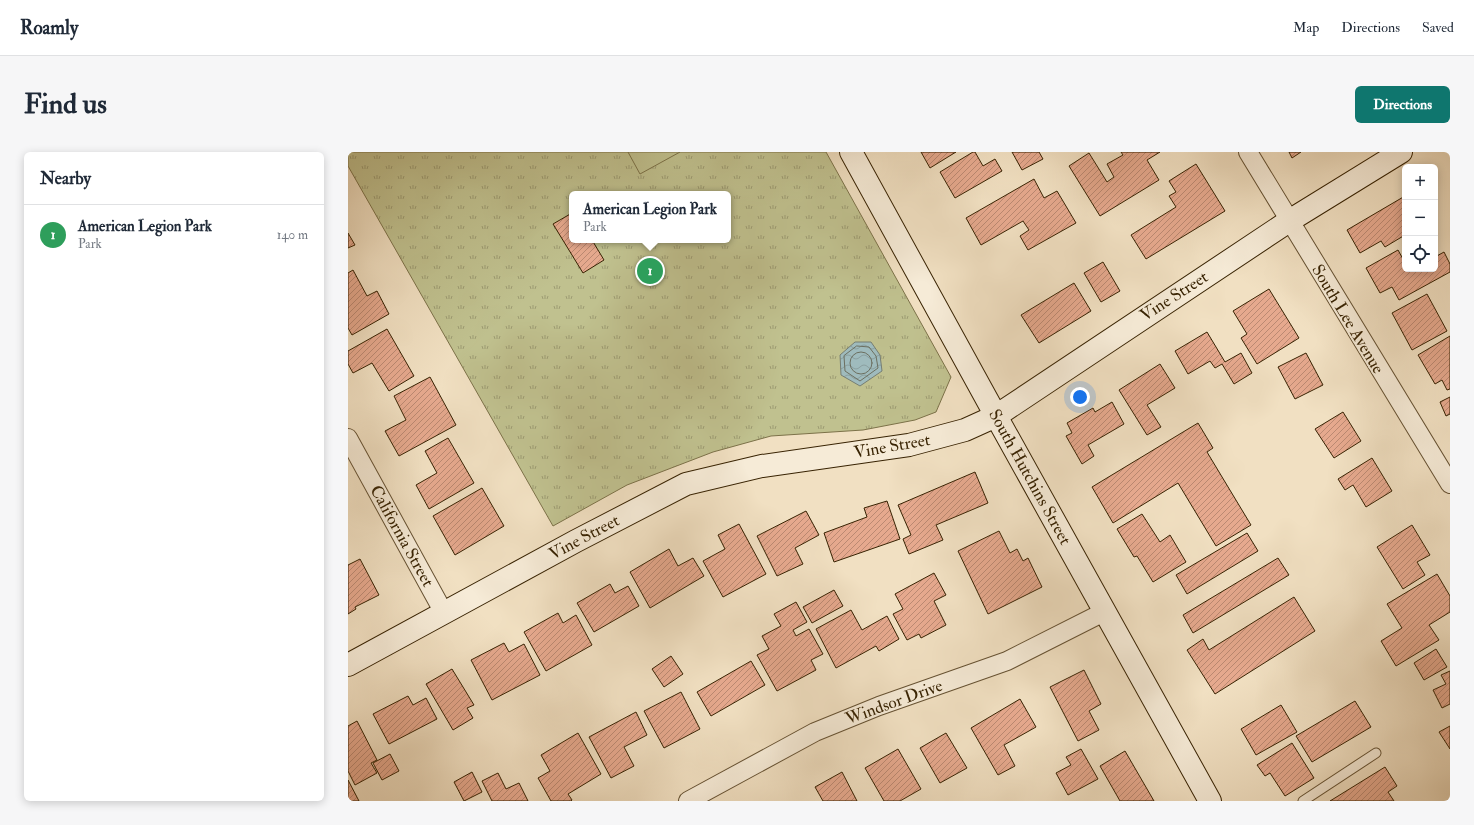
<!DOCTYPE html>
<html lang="en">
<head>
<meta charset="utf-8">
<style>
  :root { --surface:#fff; --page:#f6f6f7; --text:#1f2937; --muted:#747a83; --line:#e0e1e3; --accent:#0f766e }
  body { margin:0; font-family:"IM FELL Double Pica",serif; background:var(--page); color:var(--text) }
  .controls { position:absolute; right:12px; top:12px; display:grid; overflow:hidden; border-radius:6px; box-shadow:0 2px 10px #0003 }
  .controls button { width:36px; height:36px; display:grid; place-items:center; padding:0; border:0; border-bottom:1px solid var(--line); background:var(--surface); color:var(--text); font:20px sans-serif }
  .you { position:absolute; left:732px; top:245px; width:14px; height:14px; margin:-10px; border:3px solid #fff; border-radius:50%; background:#1a73e8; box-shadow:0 0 0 6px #1a73e833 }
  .badge { display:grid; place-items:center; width:26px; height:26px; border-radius:50%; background:var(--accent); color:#fff; font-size:13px; font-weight:700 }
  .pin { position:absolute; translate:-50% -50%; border:2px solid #fff; box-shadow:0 1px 4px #0006 }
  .popup { position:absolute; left:221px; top:39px; width:162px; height:52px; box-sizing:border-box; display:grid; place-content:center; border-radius:6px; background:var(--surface); filter:drop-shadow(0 1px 3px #0005); font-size:13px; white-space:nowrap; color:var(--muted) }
  .popup b { font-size:15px; color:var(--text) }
  .popup::after { content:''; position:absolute; left:50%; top:100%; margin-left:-8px; border:8px solid transparent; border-top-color:var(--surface) }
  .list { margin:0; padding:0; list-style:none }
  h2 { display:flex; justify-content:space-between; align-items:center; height:52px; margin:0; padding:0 16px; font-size:17px }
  h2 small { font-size:13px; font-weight:400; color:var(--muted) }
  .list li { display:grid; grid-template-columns:26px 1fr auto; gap:12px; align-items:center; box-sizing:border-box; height:60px; padding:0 16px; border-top:1px solid var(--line) }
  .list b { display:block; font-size:15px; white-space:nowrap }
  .list p { margin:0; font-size:13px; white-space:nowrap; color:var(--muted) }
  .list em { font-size:13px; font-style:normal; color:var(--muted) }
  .icon { flex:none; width:22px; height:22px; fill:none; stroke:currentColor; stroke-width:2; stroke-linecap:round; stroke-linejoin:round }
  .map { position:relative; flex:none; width:1102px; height:649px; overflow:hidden; border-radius:6px }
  header { display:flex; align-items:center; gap:24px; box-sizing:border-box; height:56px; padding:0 20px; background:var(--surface); border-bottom:1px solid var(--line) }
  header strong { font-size:19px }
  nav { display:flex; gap:22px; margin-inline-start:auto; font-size:14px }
  .intro { display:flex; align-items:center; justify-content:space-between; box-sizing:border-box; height:96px; padding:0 24px }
  h1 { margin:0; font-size:28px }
  .button { padding:10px 18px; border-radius:6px; background:var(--accent); color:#fff; font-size:14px; font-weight:700 }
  main { display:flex; gap:24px; padding:0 24px }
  aside { flex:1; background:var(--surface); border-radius:6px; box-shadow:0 2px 10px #0003 }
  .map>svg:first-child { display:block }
  .grass { fill:url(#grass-tufts); stroke:#7c7249; fill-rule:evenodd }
  .pitch { fill:#c0c18f; stroke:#7c7249 }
  .water { fill:url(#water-waves); stroke:#767e73 }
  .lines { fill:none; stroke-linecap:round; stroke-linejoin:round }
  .shore { stroke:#6c6f60; stroke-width:1 }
  .building { fill:url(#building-hatch); stroke:#382303 }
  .lane-casing { stroke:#665233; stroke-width:11 }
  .street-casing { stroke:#665233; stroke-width:20 }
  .secondary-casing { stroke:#382303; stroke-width:24 }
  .lane { stroke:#f6ebd7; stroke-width:9 }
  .street { stroke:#f6ebd7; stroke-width:18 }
  .secondary { stroke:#f6ebd7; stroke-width:22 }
  .labels { text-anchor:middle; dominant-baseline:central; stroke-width:3.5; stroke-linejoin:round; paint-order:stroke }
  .street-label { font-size:17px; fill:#382303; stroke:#f6ebd7 }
</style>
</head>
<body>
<header>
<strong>Roamly</strong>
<nav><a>Map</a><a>Directions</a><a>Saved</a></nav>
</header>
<div class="intro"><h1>Find us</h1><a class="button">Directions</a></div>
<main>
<aside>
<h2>Nearby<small></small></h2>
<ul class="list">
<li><span class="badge" style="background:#2e9e5b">1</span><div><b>American Legion Park</b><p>Park</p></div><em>140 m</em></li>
</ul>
</aside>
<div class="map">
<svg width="1102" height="649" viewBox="0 0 1102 649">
  <defs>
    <pattern id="grass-tufts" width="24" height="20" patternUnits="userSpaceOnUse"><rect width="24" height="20" fill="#c0c18f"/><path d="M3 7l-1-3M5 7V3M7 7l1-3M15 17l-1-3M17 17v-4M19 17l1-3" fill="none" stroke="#9d9c73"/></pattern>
    <pattern id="water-waves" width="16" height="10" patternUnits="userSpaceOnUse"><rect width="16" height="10" fill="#9fbbbd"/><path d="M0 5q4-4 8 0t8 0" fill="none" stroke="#8aa0a1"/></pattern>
    <pattern id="building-hatch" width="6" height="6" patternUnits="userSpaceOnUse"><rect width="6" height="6" fill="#e6a98e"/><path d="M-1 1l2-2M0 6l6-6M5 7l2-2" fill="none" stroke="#bb8972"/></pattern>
  </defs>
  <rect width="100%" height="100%" fill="#f1e0c2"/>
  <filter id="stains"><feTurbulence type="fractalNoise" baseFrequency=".005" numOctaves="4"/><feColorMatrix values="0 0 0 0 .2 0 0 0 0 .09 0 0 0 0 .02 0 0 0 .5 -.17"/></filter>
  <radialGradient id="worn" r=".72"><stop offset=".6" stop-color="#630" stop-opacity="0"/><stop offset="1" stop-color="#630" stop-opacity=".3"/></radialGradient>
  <path class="grass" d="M 0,0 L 478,0 L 603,225 L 588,260 L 567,268 L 515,278 L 423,284 L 365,300 L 279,333 L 205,374 L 0,14 ZM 224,42 L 380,42 L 380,88 L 224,88 Z"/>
  <path class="pitch" d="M 280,0 L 332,0 L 292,22 Z"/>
  <path class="water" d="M 507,190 L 523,190 L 532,203 L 534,219 L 512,234 L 493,223 L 492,203 Z"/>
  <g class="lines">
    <g class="shore">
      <path d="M 509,194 L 521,195 L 528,204 L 530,216 L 512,229 L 497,219 L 496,204 Z"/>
      <circle cx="513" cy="211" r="11"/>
    </g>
  </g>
  <g class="building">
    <path d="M 573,0 L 608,0 L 582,16 Z"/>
    <path d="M 625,0 L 627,0 L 635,14 L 647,7 L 654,19 L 607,46 L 592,20 Z"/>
    <path d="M 664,0 L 691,0 L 695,7 L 674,18 Z"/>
    <path d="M 773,0 L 812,0 L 799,8 L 811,28 L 752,64 L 721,14 L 741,1 L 759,30 L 766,25 L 759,12 L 775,3 Z"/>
    <path d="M 941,0 L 953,0 L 944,6 Z"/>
    <path d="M 848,12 L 877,59 L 798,107 L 783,83 L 828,55 L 821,44 L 828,40 L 821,29 Z"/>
    <path d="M 686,27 L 696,46 L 709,39 L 728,71 L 680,98 L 672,84 L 681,78 L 675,69 L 633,93 L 618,66 Z"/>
    <path d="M 1057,44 L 1057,83 L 1037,95 L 1033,89 L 1012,101 L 999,78 Z"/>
    <path d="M 224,61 L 224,88 L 244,88 L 256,108 L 235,121 L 205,72 Z"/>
    <path d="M 0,81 L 7,93 L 0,96 Z"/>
    <path d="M 1050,98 L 1055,107 L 1057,106 L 1057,117 L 1087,117 L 1087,105 L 1096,100 L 1102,112 L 1102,120 L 1051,148 L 1044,135 L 1032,141 L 1018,116 Z"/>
    <path d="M 755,110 L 772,139 L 753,150 L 736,121 Z"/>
    <path d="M 5,118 L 19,144 L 29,139 L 41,162 L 4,183 L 0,176 L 0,121 Z"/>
    <path d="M 726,131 L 743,159 L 691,191 L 673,163 Z"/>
    <path d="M 921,137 L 951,186 L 909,212 L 893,186 L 899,182 L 885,159 Z"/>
    <path d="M 1079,142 L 1099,179 L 1064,198 L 1044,161 Z"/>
    <path d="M 39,177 L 66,224 L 41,239 L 24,211 L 5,221 L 0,212 L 0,199 Z"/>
    <path d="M 859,180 L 877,210 L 893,201 L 904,221 L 886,232 L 874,212 L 867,216 L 862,209 L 840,222 L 827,199 Z"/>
    <path d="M 1102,184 L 1102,237 L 1099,238 L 1094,228 L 1087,232 L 1070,203 Z"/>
    <path d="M 958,201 L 975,233 L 947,247 L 930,215 Z"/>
    <path d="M 812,212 L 827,236 L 799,253 L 813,275 L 799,283 L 771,238 Z"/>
    <path d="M 82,225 L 108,273 L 51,304 L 37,279 L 58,268 L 46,244 Z"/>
    <path d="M 1102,245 L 1102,262 L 1098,264 L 1092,250 Z"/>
    <path d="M 764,250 L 776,272 L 740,293 L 746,304 L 734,312 L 718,284 L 724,281 L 719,271 L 745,256 L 747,260 Z"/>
    <path d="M 995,260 L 1013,289 L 986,306 L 967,277 Z"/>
    <path d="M 850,271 L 865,296 L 859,300 L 903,373 L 868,394 L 830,331 L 765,371 L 744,335 Z"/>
    <path d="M 100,286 L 126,331 L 81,357 L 68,333 L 89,321 L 77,299 Z"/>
    <path d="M 1024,306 L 1044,339 L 1018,355 L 1005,333 L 997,338 L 990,327 Z"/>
    <path d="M 627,320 L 640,351 L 588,373 L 595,388 L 561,402 L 555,387 L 563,383 L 550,353 Z"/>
    <path d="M 134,336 L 156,374 L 107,403 L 85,364 Z"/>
    <path d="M 539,349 L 552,387 L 486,410 L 476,381 L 519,365 L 516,356 Z"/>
    <path d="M 458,359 L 471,383 L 447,396 L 455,412 L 429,424 L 409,384 Z"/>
    <path d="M 794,362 L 812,390 L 822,383 L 838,410 L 805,430 L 789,404 L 786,405 L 769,377 Z"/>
    <path d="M 391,372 L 418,422 L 375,445 L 355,409 L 377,397 L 370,383 Z"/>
    <path d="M 1064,373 L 1082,403 L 1069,410 L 1077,423 L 1055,437 L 1029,395 Z"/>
    <path d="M 651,379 L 662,401 L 669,397 L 675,409 L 680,406 L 694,435 L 640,462 L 610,399 Z"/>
    <path d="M 899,381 L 910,399 L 839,442 L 828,423 Z"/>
    <path d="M 321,397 L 330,414 L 345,406 L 356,424 L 302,456 L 282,420 Z"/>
    <path d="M 930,406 L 941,423 L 845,481 L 835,463 Z"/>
    <path d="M 12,407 L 31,443 L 7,455 L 8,457 L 0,462 L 0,413 Z"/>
    <path d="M 586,421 L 598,443 L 586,449 L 598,473 L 573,486 L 571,482 L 559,488 L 545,462 L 555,457 L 547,442 Z"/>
    <path d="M 1089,422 L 1102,444 L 1102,460 L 1081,473 L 1091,488 L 1048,514 L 1033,489 L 1054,476 L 1039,452 Z"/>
    <path d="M 262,432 L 267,441 L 280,434 L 291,454 L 246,480 L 229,451 Z"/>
    <path d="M 486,438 L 495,454 L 464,471 L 455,455 Z"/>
    <path d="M 946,445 L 967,479 L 867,542 L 839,498 L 855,487 L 861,498 Z"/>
    <path d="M 448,450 L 459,470 L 445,478 L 448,484 L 461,477 L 475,502 L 463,508 L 468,518 L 429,539 L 409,503 L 421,497 L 414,484 L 433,474 L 426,462 Z"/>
    <path d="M 503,458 L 514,478 L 539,464 L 551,487 L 531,499 L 528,494 L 488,516 L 468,477 Z"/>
    <path d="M 210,461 L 215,471 L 228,463 L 244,493 L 198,519 L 176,480 Z"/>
    <path d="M 156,491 L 161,500 L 176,492 L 192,523 L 144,548 L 123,508 Z"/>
    <path d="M 1088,497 L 1099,515 L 1076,528 L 1066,511 Z"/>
    <path d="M 323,504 L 335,522 L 316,535 L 304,517 Z"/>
    <path d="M 403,509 L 417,533 L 363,564 L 349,540 Z"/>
    <path d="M 104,517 L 126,553 L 119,556 L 125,566 L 105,578 L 78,532 Z"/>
    <path d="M 736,518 L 753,552 L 741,559 L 751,578 L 730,589 L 702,535 Z"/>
    <path d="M 1102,519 L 1102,552 L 1094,556 L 1085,538 L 1098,532 L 1093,523 Z"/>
    <path d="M 333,540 L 352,577 L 316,596 L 296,559 Z"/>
    <path d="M 60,544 L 65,553 L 78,546 L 89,567 L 41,592 L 25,562 Z"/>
    <path d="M 672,547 L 688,575 L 656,593 L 667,614 L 650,623 L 623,576 Z"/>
    <path d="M 1007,549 L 1023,575 L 964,610 L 948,584 Z"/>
    <path d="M 933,553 L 949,580 L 908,603 L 893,577 Z"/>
    <path d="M 288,560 L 299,583 L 276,595 L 286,614 L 263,626 L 241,585 Z"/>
    <path d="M 9,569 L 29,608 L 23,611 L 29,621 L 7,633 L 0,619 L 0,574 Z"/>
    <path d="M 1102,574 L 1102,597 L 1091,580 Z"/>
    <path d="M 230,581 L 253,622 L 220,642 L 224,648 L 223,649 L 203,649 L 190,626 L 202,619 L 193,603 Z"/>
    <path d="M 598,581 L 619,616 L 592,631 L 572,596 Z"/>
    <path d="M 944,591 L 966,626 L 937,644 L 922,621 L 917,624 L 909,613 Z"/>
    <path d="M 550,597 L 573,637 L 552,649 L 536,649 L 517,616 Z"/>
    <path d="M 733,597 L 750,627 L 720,643 L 708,621 L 723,613 L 718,605 Z"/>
    <path d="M 777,599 L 806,649 L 772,649 L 752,614 Z"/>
    <path d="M 42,602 L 51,619 L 34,628 L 25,611 Z"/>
    <path d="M 1037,615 L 1049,634 L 1040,640 L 1046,649 L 982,649 Z"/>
    <path d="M 124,620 L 134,640 L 116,649 L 106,630 Z"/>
    <path d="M 494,620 L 509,649 L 475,649 L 467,635 Z"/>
    <path d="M 150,621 L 158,637 L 171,631 L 180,649 L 144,649 L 134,629 Z"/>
    <path d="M 0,628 L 11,649 L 0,649 Z"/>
  </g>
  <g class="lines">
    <defs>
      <path id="lane" d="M 955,649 L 1028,601"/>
      <g id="street">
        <path d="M 900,0 L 1102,332"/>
        <path d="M 0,286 L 96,461"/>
        <path d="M 340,649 L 467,580 L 531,554 L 659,509 L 756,460"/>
      </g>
      <g id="secondary">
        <path d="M 503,0 L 648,264 L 862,649"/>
        <path d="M 0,513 L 228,389 L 338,332 L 414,314 L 561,293 L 617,278 L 648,264 L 941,69 L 1053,0"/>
      </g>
    </defs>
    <use href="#lane" class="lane-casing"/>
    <use href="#street" class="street-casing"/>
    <use href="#secondary" class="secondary-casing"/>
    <use href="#lane" class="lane"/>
    <use href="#street" class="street"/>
    <use href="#secondary" class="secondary"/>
  </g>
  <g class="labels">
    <g class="street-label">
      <text transform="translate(826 144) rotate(-33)">Vine Street</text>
      <text transform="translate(1000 167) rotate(59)">South Lee Avenue</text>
      <text transform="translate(544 294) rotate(-10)">Vine Street</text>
      <text transform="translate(682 325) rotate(61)">South Hutchins Street</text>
      <text transform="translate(54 384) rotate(61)">California Street</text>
      <text transform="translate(236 385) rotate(-28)">Vine Street</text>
      <text transform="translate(546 550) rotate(-20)">Windsor Drive</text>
    </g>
  </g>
  <rect width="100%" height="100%" filter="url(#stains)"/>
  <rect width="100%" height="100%" fill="url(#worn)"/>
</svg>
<div class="controls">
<button>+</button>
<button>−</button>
<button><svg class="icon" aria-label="locate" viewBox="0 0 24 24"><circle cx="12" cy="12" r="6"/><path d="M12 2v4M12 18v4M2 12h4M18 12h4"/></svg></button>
</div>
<div class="you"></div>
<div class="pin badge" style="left:302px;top:119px;background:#2e9e5b">1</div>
<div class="popup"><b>American Legion Park</b>Park</div>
</div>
</main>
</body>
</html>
